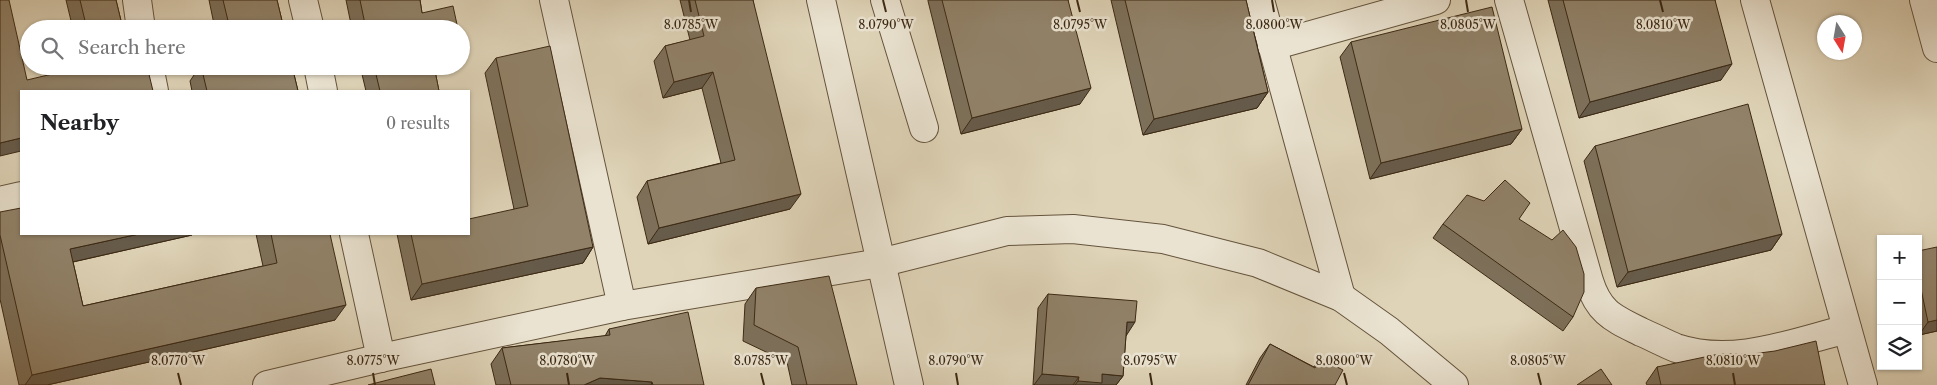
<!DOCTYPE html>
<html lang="en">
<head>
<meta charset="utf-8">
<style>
  :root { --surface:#fff; --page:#f2f2f2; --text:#202124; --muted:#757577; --line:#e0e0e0 }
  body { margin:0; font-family:"Libre Caslon Text",serif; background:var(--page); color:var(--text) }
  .controls { position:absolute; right:15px; bottom:15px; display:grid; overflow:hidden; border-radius:0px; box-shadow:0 1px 4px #0004 }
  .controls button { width:45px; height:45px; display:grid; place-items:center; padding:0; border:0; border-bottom:1px solid var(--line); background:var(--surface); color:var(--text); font:25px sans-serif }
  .compass { position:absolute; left:1817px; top:15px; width:45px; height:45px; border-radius:50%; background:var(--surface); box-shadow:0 1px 4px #0004; rotate:169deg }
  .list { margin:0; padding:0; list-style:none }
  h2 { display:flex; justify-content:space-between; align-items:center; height:65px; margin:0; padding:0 20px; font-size:21px }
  h2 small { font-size:16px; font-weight:400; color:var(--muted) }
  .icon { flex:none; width:28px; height:28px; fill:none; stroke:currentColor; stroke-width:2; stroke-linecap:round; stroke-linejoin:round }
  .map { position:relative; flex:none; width:1937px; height:385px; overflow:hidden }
  .search { position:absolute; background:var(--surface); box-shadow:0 1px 4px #0004; left:20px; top:20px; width:450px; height:55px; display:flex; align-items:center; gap:12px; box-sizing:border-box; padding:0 18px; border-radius:28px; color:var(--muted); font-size:19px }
  .panel { position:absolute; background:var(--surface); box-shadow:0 1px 4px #0004; left:20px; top:90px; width:450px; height:145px; border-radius:0px }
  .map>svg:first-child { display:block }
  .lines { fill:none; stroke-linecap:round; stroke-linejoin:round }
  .street-casing { stroke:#65543d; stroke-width:30 }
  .street { stroke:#eae3d1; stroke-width:28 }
  .wall { fill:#7d705a; stroke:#3c2914 }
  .shaded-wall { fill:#665b4a; stroke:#3c2914 }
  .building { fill:#918269; stroke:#3c2914 }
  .ticks { fill:none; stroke:#3c2914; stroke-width:2 }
  .ticks-label { font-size:12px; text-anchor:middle; fill:#3c2914; stroke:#eae3d1; stroke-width:5; stroke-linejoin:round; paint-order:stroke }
</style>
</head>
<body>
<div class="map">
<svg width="1937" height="385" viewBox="0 0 1937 385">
  <rect width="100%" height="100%" fill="#dfd4b8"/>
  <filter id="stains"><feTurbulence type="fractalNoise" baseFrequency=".004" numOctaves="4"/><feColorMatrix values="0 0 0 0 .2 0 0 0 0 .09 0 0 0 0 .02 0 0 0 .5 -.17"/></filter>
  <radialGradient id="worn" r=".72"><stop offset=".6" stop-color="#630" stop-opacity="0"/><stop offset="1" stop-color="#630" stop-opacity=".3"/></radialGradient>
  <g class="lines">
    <defs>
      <g id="street">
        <path d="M 137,0 L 141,29"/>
        <path d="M 303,0 L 310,29"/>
        <path d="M 554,0 L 622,306"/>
        <path d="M 821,0 L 909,385"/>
        <path d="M 885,0 L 924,128"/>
        <path d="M 1260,0 L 1341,297"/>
        <path d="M 1509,0 L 1589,281 C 1599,313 1613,318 1641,332 C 1653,337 1664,343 1676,348 C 1733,367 1792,343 1847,329"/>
        <path d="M 1755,0 L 1863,385"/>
        <path d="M 1924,0 L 1937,48"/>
        <path d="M 1272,46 L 1436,0"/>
        <path d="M 149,66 L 154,91"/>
        <path d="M 318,66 L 323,91"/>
        <path d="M 0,201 L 21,196"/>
        <path d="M 354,234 L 381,358"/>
        <path d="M 267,385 L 381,358 L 622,306 L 880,263 L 1007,231 L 1073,229 L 1163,239 L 1258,263 L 1341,297 L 1389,331 L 1454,385"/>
      </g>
    </defs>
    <use href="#street" class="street-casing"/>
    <use href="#street" class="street"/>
  </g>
  <g class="wall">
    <path d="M 66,0 L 116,0 L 123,29 L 73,29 Z"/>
    <path d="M 209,0 L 277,0 L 284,29 L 215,29 Z"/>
    <path d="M 346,0 L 420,0 L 422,13 L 458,29 L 352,29 Z"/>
    <path d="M 680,0 L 753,0 L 790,209 L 648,244 L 637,197 L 647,181 L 721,163 L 702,88 L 663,98 L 654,61 L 665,46 L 690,40 Z"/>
    <path d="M 928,0 L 1068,0 L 1080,104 L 961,134 L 928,1 Z"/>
    <path d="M 1111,0 L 1246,0 L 1268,92 L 1257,108 L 1143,135 Z"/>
    <path d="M 1548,0 L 1715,0 L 1721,80 L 1579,118 Z"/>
    <path d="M 1351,42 L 1522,129 L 1511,144 L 1370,179 L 1340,57 Z"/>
    <path d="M 496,58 L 593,247 L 583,263 L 411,300 L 397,234 L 469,234 L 514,209 L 485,73 Z"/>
    <path d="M 200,66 L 292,66 L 298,91 L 192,91 L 190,81 Z"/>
    <path d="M 360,66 L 434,66 L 439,91 L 366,91 Z"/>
    <path d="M 1595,146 L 1782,234 L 1771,250 L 1617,287 L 1584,161 Z"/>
    <path d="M 0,212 L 21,234 L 193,234 L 192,235 L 73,262 L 83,306 L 263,266 L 256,234 L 330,234 L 335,320 L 47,385 L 19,385 L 0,299 Z"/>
    <path d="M 1519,219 L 1573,317 L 1563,331 L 1433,238 L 1443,224 Z"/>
    <path d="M 1918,251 L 1937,331 L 1919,335 L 1918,334 Z"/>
    <path d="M 756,288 L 857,385 L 792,385 L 787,362 L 743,341 L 745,304 Z"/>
    <path d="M 1048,294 L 1126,335 L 1123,376 L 1116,385 L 1033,385 L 1038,308 Z"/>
    <path d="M 609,329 L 704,385 L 496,385 L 491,364 L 502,348 L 605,336 Z"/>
    <path d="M 1270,344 L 1314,367 L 1320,358 L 1335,385 L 1246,385 L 1260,358 Z"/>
    <path d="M 1657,367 L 1825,385 L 1647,385 L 1646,383 Z"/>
  </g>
  <g class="shaded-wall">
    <path d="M 1732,64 L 1721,80 L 1579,118 L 1590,102 Z"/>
    <path d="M 713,72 L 702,88 L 663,98 L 674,82 Z"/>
    <path d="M 1091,88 L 1080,104 L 961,134 L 972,118 Z"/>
    <path d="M 1268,92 L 1257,108 L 1143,135 L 1154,119 Z"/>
    <path d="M 1522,129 L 1511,144 L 1370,179 L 1381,163 Z"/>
    <path d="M 21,138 L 21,151 L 0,156 L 0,143 Z"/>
    <path d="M 801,194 L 790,209 L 648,244 L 659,228 Z"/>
    <path d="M 139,234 L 193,234 L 192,235 L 59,265 L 70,249 Z"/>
    <path d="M 1782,234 L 1771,250 L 1617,287 L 1628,272 Z"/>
    <path d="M 593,247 L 583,263 L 411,300 L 422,284 Z"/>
    <path d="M 346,305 L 335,320 L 47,385 L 25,385 L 32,375 Z"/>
    <path d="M 1937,320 L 1937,331 L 1919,335 L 1928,322 Z"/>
    <path d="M 1127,322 L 1135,322 L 1126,336 Z"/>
    <path d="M 1042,374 L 1079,377 L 1073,385 L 1034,385 Z"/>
    <path d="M 1102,374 L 1123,376 L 1116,385 L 1075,385 L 1078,381 Z"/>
    <path d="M 600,378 L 652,382 L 651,385 L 584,385 Z"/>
  </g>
  <g class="building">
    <path d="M 0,0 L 9,0 L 27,80 L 86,66 L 147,66 L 153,91 L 21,91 L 21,138 L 0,143 Z"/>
    <path d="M 80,0 L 116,0 L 123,29 L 87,29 Z"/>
    <path d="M 223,0 L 277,0 L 284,29 L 230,29 Z"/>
    <path d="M 360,0 L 420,0 L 422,13 L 453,6 L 458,29 L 366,29 Z"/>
    <path d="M 695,0 L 753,0 L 801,194 L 659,228 L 647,181 L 735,160 L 713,72 L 674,82 L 665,46 L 704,36 Z"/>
    <path d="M 942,0 L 1068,0 L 1091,88 L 972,118 Z"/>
    <path d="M 1125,0 L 1246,0 L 1268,92 L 1154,119 Z"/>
    <path d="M 1563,0 L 1715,0 L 1732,64 L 1590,102 Z"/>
    <path d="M 1492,7 L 1522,129 L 1381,163 L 1351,42 Z"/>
    <path d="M 550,46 L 593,247 L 422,284 L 411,234 L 469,234 L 469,219 L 528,206 L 496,58 Z"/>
    <path d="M 201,66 L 292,66 L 298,91 L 207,91 Z"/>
    <path d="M 374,66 L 434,66 L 439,91 L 380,91 Z"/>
    <path d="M 1748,104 L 1782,234 L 1628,272 L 1595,146 Z"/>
    <path d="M 1505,180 L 1530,203 L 1519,219 L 1552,240 L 1563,230 L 1576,247 L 1584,274 L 1584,292 L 1573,317 L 1443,224 L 1467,195 L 1484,201 Z"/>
    <path d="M 21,208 L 21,234 L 139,234 L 70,249 L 83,306 L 277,263 L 271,234 L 330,234 L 346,305 L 32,375 L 0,235 L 0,212 Z"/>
    <path d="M 1937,247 L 1937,320 L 1928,322 L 1918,275 L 1918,251 Z"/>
    <path d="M 829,276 L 857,385 L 807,385 L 798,347 L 754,325 L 756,288 Z"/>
    <path d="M 1048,294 L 1137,301 L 1135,322 L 1127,322 L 1123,376 L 1102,374 L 1102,383 L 1078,381 L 1079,377 L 1042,374 Z"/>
    <path d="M 688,312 L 704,385 L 653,385 L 652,382 L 600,378 L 584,385 L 511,385 L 502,348 L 610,335 L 609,329 Z"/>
    <path d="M 1816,341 L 1825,385 L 1661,385 L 1657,367 L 1719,354 L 1752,354 L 1775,351 Z"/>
    <path d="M 1270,344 L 1315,368 L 1320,358 L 1343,370 L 1335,385 L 1248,385 Z"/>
    <path d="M 431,369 L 435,385 L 368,385 Z"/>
    <path d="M 1601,369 L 1612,385 L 1577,385 Z"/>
  </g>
  <path class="ticks" d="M 689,0 L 691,12M 883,0 L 886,12M 1077,0 L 1080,12M 1272,0 L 1274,12M 1466,0 L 1468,12M 1660,0 L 1663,12M 178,373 L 181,385M 373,373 L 375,385M 567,373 L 569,385M 761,373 L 764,385M 956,373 L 958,385M 1150,373 L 1152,385M 1344,373 L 1347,385M 1538,373 L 1541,385M 1733,373 L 1735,385"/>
  <g class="ticks-label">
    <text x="691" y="29">8.0785°W</text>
    <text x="886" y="29">8.0790°W</text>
    <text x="1080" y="29">8.0795°W</text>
    <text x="1274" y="29">8.0800°W</text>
    <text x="1468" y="29">8.0805°W</text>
    <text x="1663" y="29">8.0810°W</text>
    <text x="178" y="365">8.0770°W</text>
    <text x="373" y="365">8.0775°W</text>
    <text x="567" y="365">8.0780°W</text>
    <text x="761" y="365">8.0785°W</text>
    <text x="956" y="365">8.0790°W</text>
    <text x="1150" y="365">8.0795°W</text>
    <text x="1344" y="365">8.0800°W</text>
    <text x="1538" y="365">8.0805°W</text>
    <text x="1733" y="365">8.0810°W</text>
  </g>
  <rect width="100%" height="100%" filter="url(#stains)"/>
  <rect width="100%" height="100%" fill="url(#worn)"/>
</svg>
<div class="controls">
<button>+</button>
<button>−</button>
<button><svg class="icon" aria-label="layers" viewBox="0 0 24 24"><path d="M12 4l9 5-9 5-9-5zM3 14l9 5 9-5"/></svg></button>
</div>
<svg class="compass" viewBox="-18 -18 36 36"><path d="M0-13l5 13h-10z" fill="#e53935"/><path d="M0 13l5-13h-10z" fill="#757577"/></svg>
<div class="search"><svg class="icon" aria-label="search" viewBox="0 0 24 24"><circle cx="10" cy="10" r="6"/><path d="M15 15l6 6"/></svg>Search here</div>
<section class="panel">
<h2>Nearby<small>0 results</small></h2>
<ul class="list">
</ul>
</section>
</div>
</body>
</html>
